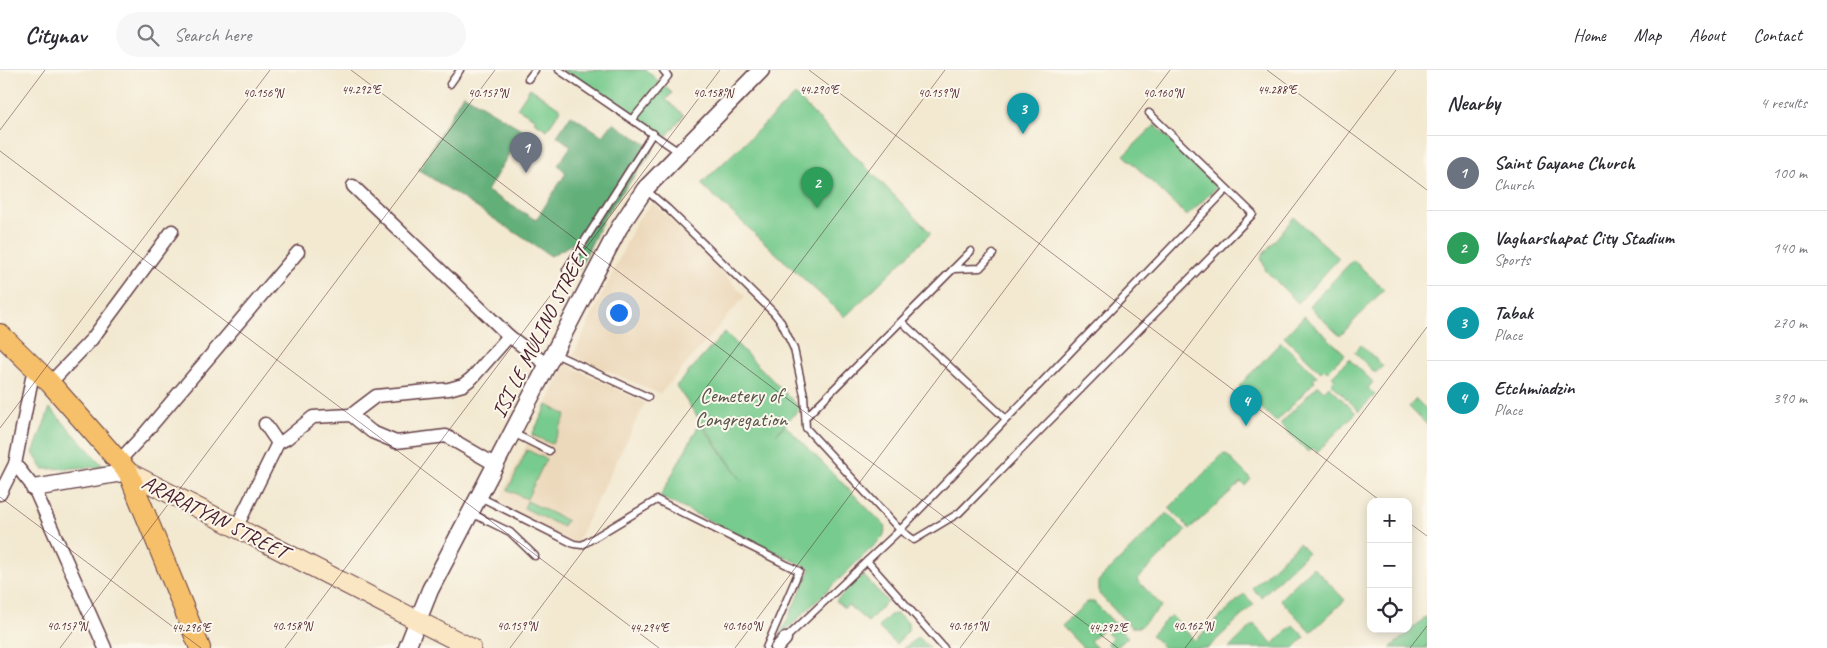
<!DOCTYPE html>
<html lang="en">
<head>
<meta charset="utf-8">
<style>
  :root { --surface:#fff; --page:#f7f7f7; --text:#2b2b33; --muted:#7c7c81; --line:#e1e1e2; --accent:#c8321e }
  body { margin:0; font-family:Caveat,sans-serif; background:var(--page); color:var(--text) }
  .controls { position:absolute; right:15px; bottom:15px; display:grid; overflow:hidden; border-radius:10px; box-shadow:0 2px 12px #0003 }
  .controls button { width:45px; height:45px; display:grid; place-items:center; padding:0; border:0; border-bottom:1px solid var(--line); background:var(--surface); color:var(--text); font:25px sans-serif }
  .you { position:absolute; left:618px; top:242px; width:18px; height:18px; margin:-12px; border:4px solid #fff; border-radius:50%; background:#1a73e8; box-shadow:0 0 0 8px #1a73e833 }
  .badge { display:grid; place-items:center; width:32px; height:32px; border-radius:50%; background:var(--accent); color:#fff; font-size:16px; font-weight:700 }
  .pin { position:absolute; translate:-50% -41px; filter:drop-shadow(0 1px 2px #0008) }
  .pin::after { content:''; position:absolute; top:26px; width:18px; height:15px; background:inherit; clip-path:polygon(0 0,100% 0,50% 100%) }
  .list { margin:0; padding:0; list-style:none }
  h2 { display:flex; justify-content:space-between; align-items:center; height:65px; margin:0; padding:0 20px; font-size:21px }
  h2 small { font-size:16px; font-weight:400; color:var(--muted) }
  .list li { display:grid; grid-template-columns:32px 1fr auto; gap:15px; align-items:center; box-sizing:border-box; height:75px; padding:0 20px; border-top:1px solid var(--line) }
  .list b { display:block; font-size:19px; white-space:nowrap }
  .list p { margin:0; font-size:16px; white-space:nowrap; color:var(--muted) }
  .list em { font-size:16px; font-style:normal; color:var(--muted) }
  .icon { flex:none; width:28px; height:28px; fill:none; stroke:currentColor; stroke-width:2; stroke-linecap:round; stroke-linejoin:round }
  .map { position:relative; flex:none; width:1427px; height:578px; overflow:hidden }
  header { display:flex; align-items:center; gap:30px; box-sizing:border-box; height:70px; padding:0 25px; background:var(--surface); border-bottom:1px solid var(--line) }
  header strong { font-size:24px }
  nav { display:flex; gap:28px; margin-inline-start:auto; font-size:18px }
  .search { width:350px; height:45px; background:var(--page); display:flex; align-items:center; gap:12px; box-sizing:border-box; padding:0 18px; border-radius:28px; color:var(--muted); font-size:19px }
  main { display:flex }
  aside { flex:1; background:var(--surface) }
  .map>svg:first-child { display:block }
  .built { fill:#ecd8ba }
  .green { fill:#78cb8e; stroke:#61755c }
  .forest { fill:#62af79; stroke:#566752 }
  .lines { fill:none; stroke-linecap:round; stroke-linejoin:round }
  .service-casing { stroke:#633d44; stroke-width:9 }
  .minor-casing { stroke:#633d44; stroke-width:15 }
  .tertiary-casing { stroke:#633d44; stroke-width:19 }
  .secondary-casing { stroke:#633d44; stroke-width:21 }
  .primary-casing { stroke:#633d44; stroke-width:22 }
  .service { stroke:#fff; stroke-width:6 }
  .minor { stroke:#fff; stroke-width:12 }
  .tertiary { stroke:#fff; stroke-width:16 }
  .secondary { stroke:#fbe6c4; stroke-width:19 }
  .primary { stroke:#f6c06b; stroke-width:20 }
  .ticks { fill:none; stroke:#4a1f2b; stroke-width:1; stroke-opacity:0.45 }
  .labels { text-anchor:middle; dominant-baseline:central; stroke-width:4; stroke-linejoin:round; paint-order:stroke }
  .street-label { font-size:21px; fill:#4a1f2b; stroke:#fbf7ec }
  .park-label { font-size:21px; fill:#585349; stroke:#fbf7ec }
  .ticks-label { font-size:12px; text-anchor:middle; fill:#4a1f2b; stroke:#fbf7ec; stroke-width:4; stroke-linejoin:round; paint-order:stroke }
</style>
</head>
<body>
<header>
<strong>Citynav</strong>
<div class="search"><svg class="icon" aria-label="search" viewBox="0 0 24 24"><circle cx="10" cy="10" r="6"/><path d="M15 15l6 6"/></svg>Search here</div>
<nav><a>Home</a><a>Map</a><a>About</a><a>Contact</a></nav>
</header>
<main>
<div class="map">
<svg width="1427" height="578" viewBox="0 0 1427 578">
  <rect width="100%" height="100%" fill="#fbf7ec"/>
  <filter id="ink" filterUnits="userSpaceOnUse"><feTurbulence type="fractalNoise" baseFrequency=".02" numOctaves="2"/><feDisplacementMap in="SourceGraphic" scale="10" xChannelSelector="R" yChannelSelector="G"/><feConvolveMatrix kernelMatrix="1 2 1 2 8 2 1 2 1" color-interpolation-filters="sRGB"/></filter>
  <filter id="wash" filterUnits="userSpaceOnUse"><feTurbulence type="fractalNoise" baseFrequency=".0096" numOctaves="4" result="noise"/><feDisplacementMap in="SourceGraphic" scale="20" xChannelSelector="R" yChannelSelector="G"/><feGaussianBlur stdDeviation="1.12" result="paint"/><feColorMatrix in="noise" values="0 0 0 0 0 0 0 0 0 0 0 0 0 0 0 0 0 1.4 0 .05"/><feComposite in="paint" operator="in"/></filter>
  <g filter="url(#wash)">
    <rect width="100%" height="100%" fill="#f3e9d1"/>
    <g class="built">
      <path d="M 653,132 L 745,226 L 660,324 L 573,286 L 637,151 Z"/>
      <path d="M 566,294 L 645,333 L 573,480 L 494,441 Z"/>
    </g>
    <g class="green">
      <path d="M 562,0 L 646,0 L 672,23 L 666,30 L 684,45 L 665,68 Z"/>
      <path d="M 530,18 L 561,39 L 547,60 L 534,52 L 536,49 L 517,38 Z"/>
      <path d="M 795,25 L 931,163 L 845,247 L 701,114 Z"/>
      <path d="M 1155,55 L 1218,116 L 1187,146 L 1124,85 Z"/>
      <path d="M 1294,147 L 1339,188 L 1298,233 L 1266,201 L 1261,187 Z"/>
      <path d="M 1353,190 L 1384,219 L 1340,266 L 1309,236 Z"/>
      <path d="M 1304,246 L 1345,284 L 1327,302 L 1324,299 L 1321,302 L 1284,267 Z"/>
      <path d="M 725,262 L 800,338 L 776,364 L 785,355 L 886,457 L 883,467 L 779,567 L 811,499 L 660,427 L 700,353 L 742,411 L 676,316 Z"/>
      <path d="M 1281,272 L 1317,306 L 1313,309 L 1315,311 L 1276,352 L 1239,316 Z"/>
      <path d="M 1361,275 L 1383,296 L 1375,303 L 1354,282 Z"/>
      <path d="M 1349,289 L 1373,312 L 1368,318 L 1375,325 L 1359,341 L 1331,313 L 1335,309 L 1332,306 Z"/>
      <path d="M 1318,315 L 1324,321 L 1329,316 L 1356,343 L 1317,382 L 1313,378 L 1308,382 L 1280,354 Z"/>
      <path d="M 1416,329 L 1427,340 L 1427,355 L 1409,337 Z"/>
      <path d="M 547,335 L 566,345 L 552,374 L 532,365 Z"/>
      <path d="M 50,338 L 104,397 L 43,399 L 33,383 Z"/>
      <path d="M 527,380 L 546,389 L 527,429 L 508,420 Z"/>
      <path d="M 1226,384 L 1251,409 L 1245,416 L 1241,412 L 1190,459 L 1169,438 L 1222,385 Z"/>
      <path d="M 527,431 L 566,450 L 563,457 L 524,438 Z"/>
      <path d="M 1167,443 L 1186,461 L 1137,510 L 1162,536 L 1140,557 L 1131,557 L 1099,524 L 1099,510 Z"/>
      <path d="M 1299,473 L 1308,482 L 1261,527 L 1252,518 Z"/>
      <path d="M 1313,497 L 1345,530 L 1311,562 L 1280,529 Z"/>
      <path d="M 860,506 L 865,507 L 887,531 L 868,552 L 848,535 L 844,538 L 836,531 Z"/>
      <path d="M 1244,524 L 1254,534 L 1208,578 L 1164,578 L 1151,565 L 1171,545 L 1195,571 Z"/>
      <path d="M 1087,532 L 1094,532 L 1128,567 L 1116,578 L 1112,578 L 1107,573 L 1112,568 L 1103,559 L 1090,571 L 1097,578 L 1083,578 L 1062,556 Z"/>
      <path d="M 894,544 L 897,544 L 908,553 L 908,561 L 896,574 L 878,557 L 890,545 Z"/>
      <path d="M 1427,546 L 1427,578 L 1390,578 Z"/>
      <path d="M 1254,554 L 1273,574 L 1293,555 L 1305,567 L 1294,578 L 1229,578 Z"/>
      <path d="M 918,567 L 930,578 L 904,578 Z"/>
    </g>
    <path class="forest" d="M 463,24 L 523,60 L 487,121 L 536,150 L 566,103 L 558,95 L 571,76 L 557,66 L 571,45 L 603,66 L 613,53 L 654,79 L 605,146 L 579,199 L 569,191 L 577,171 L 551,186 L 419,100 Z"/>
  </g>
  <g filter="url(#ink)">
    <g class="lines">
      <defs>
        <g id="service">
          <path d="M 559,0 L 679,82"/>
          <path d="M 528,9 L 535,0"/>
          <path d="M 450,14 L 460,0"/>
          <path d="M 633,49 L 668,6 L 663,0"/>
          <path d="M 646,120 L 668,139 L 773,242 L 781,252 L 794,279 L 804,325 L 806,358 L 900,460 L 914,470 L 959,443 L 1253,144 L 1149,43"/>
          <path d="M 953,199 L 980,198 L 993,184"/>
          <path d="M 566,200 L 653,63"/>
          <path d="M 902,252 L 1006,349"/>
          <path d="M 553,283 L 648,327"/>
          <path d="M 806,347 L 971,181"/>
          <path d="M 513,363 L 549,381"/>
          <path d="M 480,427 L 574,474 L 582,475 L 657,430 L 799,501 L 766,578"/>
          <path d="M 471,443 L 510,462 L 535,486"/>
          <path d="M 867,491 L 900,460 L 1227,119"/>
          <path d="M 785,569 L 867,491 L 944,578"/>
        </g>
        <g id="minor">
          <path d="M 353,116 L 509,266"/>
          <path d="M 50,313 L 92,269 L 172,161"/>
          <path d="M 351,345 L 376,326 L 449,319 L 463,315 L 472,308 L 509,266 L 546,294"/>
          <path d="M 278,373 L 286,369 L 313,347 L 351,345 L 372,362 L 396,372 L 446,366 L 496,395"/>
          <path d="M 118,392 L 145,363 L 298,182"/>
          <path d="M 15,394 L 34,418 L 105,578"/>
          <path d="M 0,424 L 15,394 L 34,298"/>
          <path d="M 236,458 L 278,373 L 265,354"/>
          <path d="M 777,578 L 785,569"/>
        </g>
        <g id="tertiary">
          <path d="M 34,418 L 128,402"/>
          <path d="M 407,578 L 430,520 L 619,158 L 645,119 L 761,0"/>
        </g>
        <path id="secondary" d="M 128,402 L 471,578"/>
        <path id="primary" d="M 0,264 L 50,313 L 128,402 L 200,578"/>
      </defs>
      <use href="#service" class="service-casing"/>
      <use href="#minor" class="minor-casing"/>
      <use href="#tertiary" class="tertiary-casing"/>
      <use href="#secondary" class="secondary-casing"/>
      <use href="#primary" class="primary-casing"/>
      <use href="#service" class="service"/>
      <use href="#minor" class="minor"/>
      <use href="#tertiary" class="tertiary"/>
      <use href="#secondary" class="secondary"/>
      <use href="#primary" class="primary"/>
    </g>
  </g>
  <path class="ticks" d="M 351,0 L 1118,578M 809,0 L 1382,432M 1267,0 L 1427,120M 0,60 L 45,0M 0,81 L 659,578M 0,358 L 270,0M 0,427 L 201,578M 1408,452 L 1427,466M 60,578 L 495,0M 285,578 L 720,0M 510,578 L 945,0M 735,578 L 1170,0M 960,578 L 1396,0M 1185,578 L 1427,257M 1410,578 L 1427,556"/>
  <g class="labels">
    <g class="street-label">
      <text transform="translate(540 262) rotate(-63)">ISI LE MULINO STREET</text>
      <text transform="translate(215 447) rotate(27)">ARARATYAN STREET</text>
    </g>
    <g class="park-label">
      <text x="741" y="325">Cemetery of<tspan x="741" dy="24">Congregation</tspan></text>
    </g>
  </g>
  <g class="ticks-label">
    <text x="361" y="24">44.292°E</text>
    <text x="819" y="24">44.290°E</text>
    <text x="1277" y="24">44.288°E</text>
    <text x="263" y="27">40.156°N</text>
    <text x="488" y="27">40.157°N</text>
    <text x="713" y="27">40.158°N</text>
    <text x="938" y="27">40.159°N</text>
    <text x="1163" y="27">40.160°N</text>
    <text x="67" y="560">40.157°N</text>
    <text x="292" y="560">40.158°N</text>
    <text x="517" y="560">40.159°N</text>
    <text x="742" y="560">40.160°N</text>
    <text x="968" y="560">40.161°N</text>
    <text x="1193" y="560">40.162°N</text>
    <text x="191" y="562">44.296°E</text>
    <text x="649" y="562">44.294°E</text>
    <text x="1108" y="562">44.292°E</text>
  </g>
</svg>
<div class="controls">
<button>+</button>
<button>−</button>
<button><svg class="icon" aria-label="locate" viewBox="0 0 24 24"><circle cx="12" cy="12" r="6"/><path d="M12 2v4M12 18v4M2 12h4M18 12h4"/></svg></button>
</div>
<div class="you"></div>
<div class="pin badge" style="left:526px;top:103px;background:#6b7280">1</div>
<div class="pin badge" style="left:817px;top:138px;background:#2e9e5b">2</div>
<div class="pin badge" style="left:1023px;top:64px;background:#0f9aa8">3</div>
<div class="pin badge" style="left:1246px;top:356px;background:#0f9aa8">4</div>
</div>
<aside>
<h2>Nearby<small>4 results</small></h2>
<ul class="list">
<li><span class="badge" style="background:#6b7280">1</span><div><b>Saint Gayane Church</b><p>Church</p></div><em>100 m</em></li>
<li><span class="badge" style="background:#2e9e5b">2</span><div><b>Vagharshapat City Stadium</b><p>Sports</p></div><em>140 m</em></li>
<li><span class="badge" style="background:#0f9aa8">3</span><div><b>Tabak</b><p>Place</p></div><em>270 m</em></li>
<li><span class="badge" style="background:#0f9aa8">4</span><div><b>Etchmiadzin</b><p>Place</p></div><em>390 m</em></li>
</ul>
</aside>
</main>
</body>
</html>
